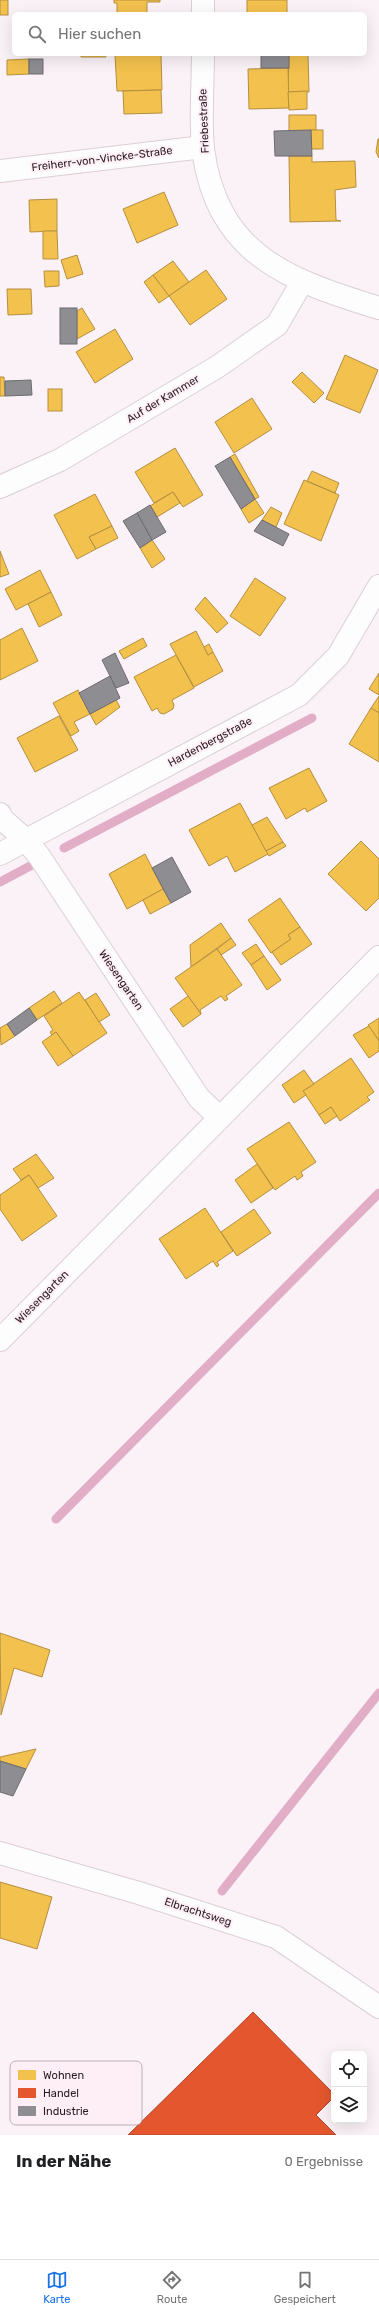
<!DOCTYPE html>
<html lang="de">
<head>
<meta charset="utf-8">
<style>
  :root { --surface:#fff; --page:#f6f6f6; --text:#202124; --muted:#757577; --line:#e0e0e0; --accent:#1a73e8 }
  body { margin:0; font-family:Rubik,sans-serif; background:var(--page); color:var(--text) }
  .controls { position:absolute; right:12px; bottom:12px; display:grid; overflow:hidden; border-radius:6px; box-shadow:0 4px 16px #0002 }
  .controls button { width:36px; height:36px; display:grid; place-items:center; padding:0; border:0; border-bottom:1px solid var(--line); background:var(--surface); color:var(--text); font:20px sans-serif }
  .list { margin:0; padding:0; list-style:none }
  h2 { display:flex; justify-content:space-between; align-items:center; height:52px; margin:0; padding:0 16px; font-size:17px }
  h2 small { font-size:13px; font-weight:400; color:var(--muted) }
  .icon { flex:none; width:22px; height:22px; fill:none; stroke:currentColor; stroke-width:2; stroke-linecap:round; stroke-linejoin:round }
  .map { position:relative; flex:none; width:379px; height:2135px; overflow:hidden }
  .search { position:absolute; background:var(--surface); box-shadow:0 4px 16px #0002; left:12px; right:12px; top:12px; height:44px; display:flex; align-items:center; gap:10px; box-sizing:border-box; padding:0 14px; border-radius:6px; color:var(--muted); font-size:15px }
  .sheet { height:124px; background:var(--surface) }
  nav { display:flex; justify-content:space-around; align-items:center; box-sizing:border-box; height:56px; border-top:1px solid var(--line); background:var(--surface); font-size:11px; color:var(--muted) }
  nav a { display:grid; justify-items:center; gap:2px }
  nav .on { color:var(--accent) }
  .map>svg:first-child { display:block }
  .homes { fill:#f2c14e; stroke:#b58f40 }
  .shops { fill:#e4572e; stroke:#ac452a }
  .industry { fill:#8d8d92; stroke:#6f6b70 }
  .lines { fill:none; stroke-linecap:round; stroke-linejoin:round }
  .stream { stroke:#e2adc7; stroke-width:9 }
  .street-casing { stroke:#dbcfd5; stroke-width:24 }
  .street { stroke:#fefdfe; stroke-width:22 }
  .labels { text-anchor:middle; dominant-baseline:central; stroke-width:4; stroke-linejoin:round; paint-order:stroke }
  .street-label { font-size:11px; fill:#281b21; stroke:#feeef5 }
  .key { fill:#feeef5; stroke:#beafb5; stroke-width:1 }
  .key-label { font-size:11px; fill:#281b21 }
</style>
</head>
<body>
<div class="map">
<svg width="379" height="2135" viewBox="0 0 379 2135">
  <rect width="100%" height="100%" fill="#faf2f6"/>
  <g class="homes">
    <rect x="0" y="0" width="8" height="15"/>
    <path d="M 114,0 L 160,0 L 160,2 L 147,2 L 147,14 L 117,14 L 117,3 L 114,3 Z"/>
    <rect x="247" y="0" width="40" height="14"/>
    <path d="M 81,54 L 105,54 L 106,57 L 81,57 Z"/>
    <path d="M 161,54 L 162,90 L 117,91 L 115,55 Z"/>
    <path d="M 289,54 L 308,54 L 309,92 L 288,92 Z"/>
    <path d="M 29,59 L 29,74 L 7,75 L 7,60 Z"/>
    <path d="M 288,68 L 289,108 L 249,109 L 248,69 Z"/>
    <path d="M 161,90 L 162,113 L 124,114 L 123,91 Z"/>
    <path d="M 307,91 L 307,109 L 289,110 L 288,92 Z"/>
    <path d="M 289,115 L 316,115 L 316,130 L 289,131 Z"/>
    <rect x="311" y="130" width="12" height="19"/>
    <path d="M 378,139 L 379,139 L 379,158 L 376,152 Z"/>
    <path d="M 289,156 L 312,156 L 312,162 L 355,161 L 356,187 L 335,190 L 336,220 L 341,221 L 290,222 Z"/>
    <path d="M 164,192 L 178,225 L 137,243 L 123,209 Z"/>
    <path d="M 57,199 L 57,231 L 30,232 L 29,200 Z"/>
    <path d="M 43,231 L 57,231 L 58,259 L 43,259 Z"/>
    <path d="M 77,255 L 83,274 L 67,279 L 61,260 Z"/>
    <path d="M 173,261 L 189,282 L 169,296 L 153,275 Z"/>
    <path d="M 206,270 L 227,299 L 190,325 L 169,296 Z"/>
    <path d="M 44,271 L 59,271 L 59,286 L 45,287 Z"/>
    <path d="M 153,275 L 169,296 L 159,303 L 144,282 Z"/>
    <path d="M 7,289 L 31,289 L 32,314 L 8,315 Z"/>
    <path d="M 82,308 L 95,329 L 77,339 L 77,311 Z"/>
    <path d="M 115,329 L 133,359 L 95,383 L 76,352 Z"/>
    <path d="M 345,355 L 378,370 L 360,413 L 326,399 Z"/>
    <path d="M 302,372 L 324,393 L 314,403 L 292,382 Z"/>
    <path d="M 0,377 L 4,377 L 5,396 L 0,396 Z"/>
    <rect x="48" y="389" width="14" height="22"/>
    <path d="M 252,398 L 272,429 L 234,453 L 215,422 Z"/>
    <path d="M 175,448 L 203,495 L 183,507 L 173,492 L 154,503 L 135,472 Z"/>
    <path d="M 235,454 L 259,497 L 255,499 L 230,457 Z"/>
    <path d="M 312,471 L 339,483 L 335,493 L 307,481 Z"/>
    <path d="M 304,480 L 339,495 L 321,541 L 284,524 Z"/>
    <path d="M 173,492 L 180,503 L 157,517 L 150,506 Z"/>
    <path d="M 95,494 L 112,526 L 89,537 L 96,549 L 77,559 L 54,515 Z"/>
    <path d="M 255,499 L 264,513 L 249,523 L 241,509 Z"/>
    <path d="M 271,507 L 282,513 L 276,527 L 262,520 Z"/>
    <path d="M 112,526 L 118,538 L 96,549 L 89,537 Z"/>
    <path d="M 152,540 L 165,559 L 152,568 L 140,548 Z"/>
    <path d="M 0,551 L 9,574 L 0,577 Z"/>
    <path d="M 40,570 L 51,592 L 16,610 L 5,589 Z"/>
    <path d="M 255,578 L 286,598 L 260,636 L 230,616 Z"/>
    <path d="M 51,592 L 62,615 L 39,627 L 28,604 Z"/>
    <path d="M 205,597 L 228,623 L 217,633 L 195,609 Z"/>
    <path d="M 22,628 L 38,661 L 0,680 L 0,640 Z"/>
    <path d="M 196,631 L 208,655 L 213,652 L 223,671 L 194,687 L 170,644 Z"/>
    <path d="M 143,638 L 147,646 L 124,659 L 119,651 Z"/>
    <path d="M 209,644 L 213,652 L 208,655 L 204,647 Z"/>
    <path d="M 176,655 L 194,688 L 172,700 L 174,705 L 173,709 L 164,714 L 160,713 L 157,708 L 152,711 L 134,677 Z"/>
    <path d="M 379,673 L 379,695 L 369,689 Z"/>
    <path d="M 78,690 L 90,714 L 74,722 L 79,731 L 71,736 L 53,703 Z"/>
    <path d="M 379,696 L 379,713 L 371,708 Z"/>
    <path d="M 116,700 L 120,707 L 96,725 L 90,714 Z"/>
    <path d="M 371,708 L 379,713 L 379,762 L 349,744 Z"/>
    <path d="M 59,716 L 78,750 L 35,772 L 17,738 Z"/>
    <path d="M 309,768 L 327,801 L 307,812 L 305,808 L 286,819 L 269,788 Z"/>
    <path d="M 240,803 L 268,854 L 235,872 L 227,856 L 209,866 L 189,830 Z"/>
    <path d="M 267,817 L 283,842 L 266,851 L 252,825 Z"/>
    <path d="M 361,841 L 379,859 L 379,898 L 366,911 L 328,874 Z"/>
    <path d="M 283,842 L 286,846 L 269,856 L 266,851 Z"/>
    <path d="M 145,854 L 163,889 L 127,909 L 109,874 Z"/>
    <path d="M 163,889 L 171,903 L 150,914 L 143,900 Z"/>
    <path d="M 280,898 L 300,927 L 288,935 L 291,939 L 271,953 L 248,920 Z"/>
    <path d="M 221,923 L 231,938 L 191,967 L 190,945 Z"/>
    <path d="M 300,927 L 312,944 L 281,965 L 272,952 L 291,939 L 288,935 Z"/>
    <path d="M 231,938 L 236,945 L 221,955 L 217,949 Z"/>
    <path d="M 256,944 L 264,956 L 251,965 L 242,953 Z"/>
    <path d="M 217,949 L 242,985 L 226,996 L 228,999 L 225,1001 L 221,996 L 200,1010 L 201,1014 L 175,978 Z"/>
    <path d="M 264,956 L 281,980 L 267,990 L 251,965 Z"/>
    <path d="M 54,991 L 62,1003 L 37,1020 L 29,1008 Z"/>
    <path d="M 79,992 L 107,1033 L 73,1056 L 56,1032 L 52,1035 L 50,1032 L 53,1030 L 44,1016 Z"/>
    <path d="M 96,993 L 110,1015 L 99,1022 L 85,1000 Z"/>
    <path d="M 188,996 L 201,1014 L 183,1027 L 170,1009 Z"/>
    <path d="M 379,1018 L 379,1041 L 368,1025 Z"/>
    <path d="M 7,1024 L 15,1036 L 1,1045 L 0,1028 Z"/>
    <path d="M 369,1026 L 379,1041 L 379,1051 L 369,1058 L 353,1035 Z"/>
    <path d="M 56,1032 L 73,1056 L 58,1066 L 42,1042 Z"/>
    <path d="M 351,1058 L 374,1092 L 367,1097 L 370,1100 L 340,1121 L 331,1107 L 319,1115 L 303,1091 Z"/>
    <path d="M 304,1070 L 314,1084 L 303,1091 L 306,1095 L 294,1103 L 282,1085 Z"/>
    <path d="M 331,1107 L 337,1116 L 325,1124 L 319,1115 Z"/>
    <path d="M 289,1122 L 316,1162 L 301,1172 L 303,1176 L 297,1180 L 295,1176 L 275,1190 L 247,1149 Z"/>
    <path d="M 36,1154 L 54,1178 L 38,1188 L 29,1175 L 21,1180 L 13,1169 Z"/>
    <path d="M 257,1164 L 273,1188 L 251,1203 L 235,1180 Z"/>
    <path d="M 29,1175 L 57,1216 L 22,1241 L 0,1209 L 0,1195 Z"/>
    <path d="M 205,1208 L 233,1251 L 217,1262 L 219,1265 L 217,1267 L 213,1261 L 186,1279 L 159,1239 Z"/>
    <path d="M 254,1209 L 271,1233 L 237,1256 L 221,1232 Z"/>
    <path d="M 0,1633 L 50,1650 L 42,1677 L 14,1668 L 1,1715 Z"/>
    <path d="M 36,1749 L 26,1769 L 0,1761 L 0,1757 Z"/>
    <path d="M 0,1882 L 52,1897 L 37,1949 L 0,1938 Z"/>
  </g>
  <path class="shops" d="M 253,2012 L 334,2094 L 334,2097 L 316,2115 L 336,2135 L 128,2135 Z"/>
  <g class="industry">
    <rect x="261" y="54" width="28" height="14"/>
    <rect x="29" y="59" width="14" height="15"/>
    <path d="M 311,130 L 312,156 L 275,156 L 274,131 Z"/>
    <rect x="60" y="308" width="17" height="36"/>
    <path d="M 31,380 L 32,395 L 5,396 L 5,381 Z"/>
    <path d="M 230,457 L 255,499 L 241,509 L 215,466 Z"/>
    <path d="M 150,505 L 166,532 L 152,540 L 137,513 Z"/>
    <path d="M 137,513 L 152,540 L 140,548 L 123,521 Z"/>
    <path d="M 262,520 L 289,534 L 283,546 L 254,531 Z"/>
    <path d="M 115,653 L 129,683 L 116,688 L 102,660 Z"/>
    <path d="M 110,676 L 120,698 L 90,714 L 79,693 Z"/>
    <path d="M 172,857 L 191,892 L 171,903 L 152,868 Z"/>
    <path d="M 29,1008 L 37,1020 L 15,1036 L 7,1024 Z"/>
    <path d="M 0,1761 L 26,1769 L 13,1796 L 0,1792 Z"/>
  </g>
  <g class="lines">
    <g class="stream">
      <path d="M 64,848 L 312,718"/>
      <path d="M 0,882 L 32,865"/>
      <path d="M 56,1519 L 379,1193"/>
      <path d="M 222,1891 L 379,1693"/>
    </g>
    <defs>
      <g id="street">
        <path d="M 203,0 L 203,14"/>
        <path d="M 203,54 C 203,84 200,119 203,149 C 217,255 288,280 379,308"/>
        <path d="M 0,171 L 203,147"/>
        <path d="M 0,487 L 60,460 L 217,367 L 277,325 L 302,282"/>
        <path d="M 0,814 L 2,819 L 26,840 L 39,856 L 199,1098 L 219,1117"/>
        <path d="M 0,854 L 299,695 L 338,656 L 379,586"/>
        <path d="M 0,1340 L 379,957"/>
        <path d="M 0,1853 L 139,1893 L 276,1937 L 379,2007"/>
      </g>
    </defs>
    <use href="#street" class="street-casing"/>
    <use href="#street" class="street"/>
  </g>
  <g class="labels">
    <g class="street-label">
      <text transform="translate(204 121) rotate(-92)">Friebestraße</text>
      <text transform="translate(102 159) rotate(-7)">Freiherr-von-Vincke-Straße</text>
      <text transform="translate(163 399) rotate(-31)">Auf der Kammer</text>
      <text transform="translate(210 742) rotate(-28)">Hardenbergstraße</text>
      <text transform="translate(121 980) rotate(56)">Wiesengarten</text>
      <text transform="translate(42 1297) rotate(-45)">Wiesengarten</text>
      <text transform="translate(198 1912) rotate(18)">Elbrachtsweg</text>
    </g>
  </g>
  <rect x="10" y="2061" width="132" height="64" rx="6" class="key"/>
  <rect x="18" y="2070" width="18" height="10" fill="#f2c14e"/>
  <rect x="18" y="2088" width="18" height="10" fill="#e4572e"/>
  <rect x="18" y="2106" width="18" height="10" fill="#8d8d92"/>
  <g class="key-label">
    <text x="43" y="2079">Wohnen</text>
    <text x="43" y="2097">Handel</text>
    <text x="43" y="2115">Industrie</text>
  </g>
</svg>
<div class="controls">
<button><svg class="icon" aria-label="locate" viewBox="0 0 24 24"><circle cx="12" cy="12" r="6"/><path d="M12 2v4M12 18v4M2 12h4M18 12h4"/></svg></button>
<button><svg class="icon" aria-label="layers" viewBox="0 0 24 24"><path d="M12 4l9 5-9 5-9-5zM3 14l9 5 9-5"/></svg></button>
</div>
<div class="search"><svg class="icon" aria-label="search" viewBox="0 0 24 24"><circle cx="10" cy="10" r="6"/><path d="M15 15l6 6"/></svg>Hier suchen</div>
</div>
<section class="sheet">
<h2>In der Nähe<small>0 Ergebnisse</small></h2>
<ul class="list">
</ul>
</section>
<nav>
<a class="on"><svg class="icon" aria-label="map" viewBox="0 0 24 24"><path d="M3 6l6-2 6 2 6-2v14l-6 2-6-2-6 2zM9 4v14M15 6v14"/></svg>Karte</a>
<a><svg class="icon" aria-label="directions" viewBox="0 0 24 24"><path d="M12 3l9 9-9 9-9-9zM9 14v-3h6M13 9l2 2-2 2"/></svg>Route</a>
<a><svg class="icon" aria-label="saved" viewBox="0 0 24 24"><path d="M7 4h10v16l-5-4-5 4z"/></svg>Gespeichert</a>
</nav>
</body>
</html>
